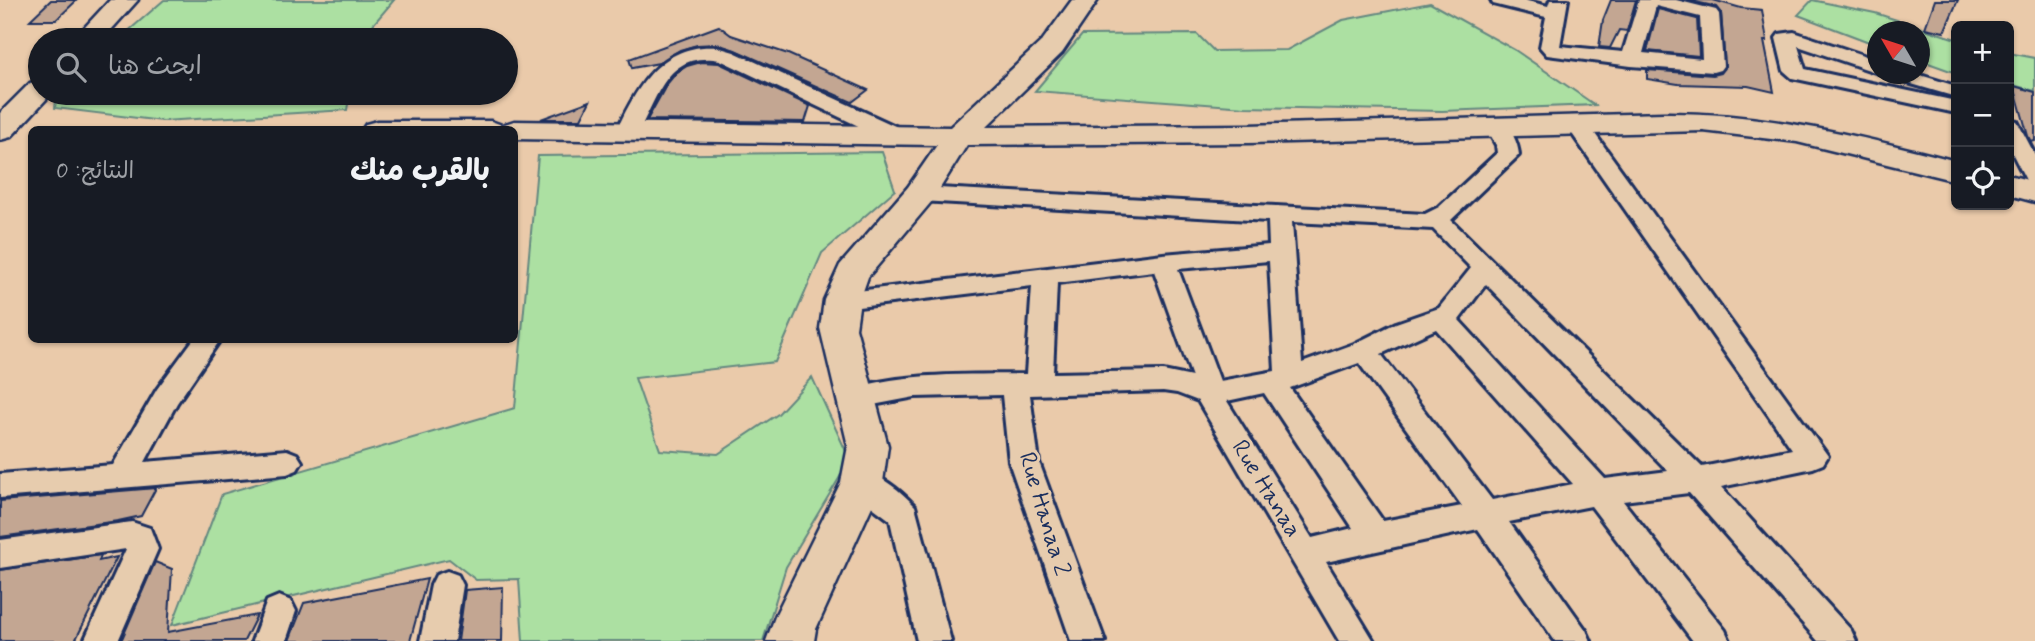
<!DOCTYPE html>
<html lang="ar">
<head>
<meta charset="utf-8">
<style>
  :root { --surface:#171b24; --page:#242831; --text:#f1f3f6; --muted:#9ea1a6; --line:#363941 }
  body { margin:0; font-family:Mynerve,"Playpen Sans Arabic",sans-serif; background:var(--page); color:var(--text); direction:rtl }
  .controls { position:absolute; right:21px; top:21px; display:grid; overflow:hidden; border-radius:10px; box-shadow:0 2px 5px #0004 }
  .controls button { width:63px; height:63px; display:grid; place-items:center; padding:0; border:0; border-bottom:2px solid var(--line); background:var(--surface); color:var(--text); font:35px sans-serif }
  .compass { position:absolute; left:1867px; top:21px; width:63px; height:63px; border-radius:50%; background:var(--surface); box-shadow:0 2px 5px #0004; rotate:309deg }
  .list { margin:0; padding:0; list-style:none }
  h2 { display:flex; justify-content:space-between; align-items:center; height:91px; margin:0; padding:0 28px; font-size:30px }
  h2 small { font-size:23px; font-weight:400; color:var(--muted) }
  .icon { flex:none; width:38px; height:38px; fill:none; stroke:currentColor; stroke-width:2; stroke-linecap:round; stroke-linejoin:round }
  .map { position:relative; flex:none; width:2035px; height:641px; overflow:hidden; direction:ltr }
  .search { position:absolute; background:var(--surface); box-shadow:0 2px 5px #0004; left:28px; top:28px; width:490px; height:77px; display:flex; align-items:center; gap:18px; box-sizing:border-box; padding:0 24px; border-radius:38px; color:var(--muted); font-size:26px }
  .panel { position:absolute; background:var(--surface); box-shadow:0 2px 5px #0004; left:28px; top:126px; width:490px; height:217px; border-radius:10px; direction:rtl }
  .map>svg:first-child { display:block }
  .green { fill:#ace0a2; stroke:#648880; stroke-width:2 }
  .building { fill:#c3a692; stroke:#1b2f5e; stroke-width:2 }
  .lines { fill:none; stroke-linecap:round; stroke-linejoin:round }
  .street-casing { stroke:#1b2f5e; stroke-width:6 }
  .secondary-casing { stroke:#1b2f5e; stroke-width:5 }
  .street { fill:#e7ccae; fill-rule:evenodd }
  .secondary { fill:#e7ccae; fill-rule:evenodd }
  .labels { text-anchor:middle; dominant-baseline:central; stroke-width:6; stroke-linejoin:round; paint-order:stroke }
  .street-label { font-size:24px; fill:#1b2f5e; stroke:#e7ccae }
</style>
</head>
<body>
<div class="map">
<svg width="2035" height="641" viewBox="0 0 2035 641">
  <rect width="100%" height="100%" fill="#eacaaa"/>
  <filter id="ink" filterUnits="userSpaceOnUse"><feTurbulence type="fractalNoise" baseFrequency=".0143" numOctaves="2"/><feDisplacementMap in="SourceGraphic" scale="14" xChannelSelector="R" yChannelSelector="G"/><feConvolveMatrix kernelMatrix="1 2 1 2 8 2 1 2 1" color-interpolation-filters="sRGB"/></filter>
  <g filter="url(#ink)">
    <g class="green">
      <path d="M 164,0 L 394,0 L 360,40 L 118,40 Z"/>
      <path d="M 1812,0 L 1875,13 L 1956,39 L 1956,73 L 1920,60 L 1920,32 L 1878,32 L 1877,45 L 1798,15 Z"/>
      <path d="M 1430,3 L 1515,50 L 1595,105 L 1442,111 L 1245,107 L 1035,91 L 1082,35 L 1197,34 L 1214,51 L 1287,50 L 1343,20 Z"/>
      <path d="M 2009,53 L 2035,58 L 2035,91 L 2009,84 Z"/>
      <path d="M 57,93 L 350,93 L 347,110 L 162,121 L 55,108 Z"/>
      <path d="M 882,152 L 895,190 L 822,253 L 775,362 L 635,378 L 660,450 L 718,454 L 778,414 L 812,377 L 850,460 L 786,567 L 763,641 L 523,641 L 519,579 L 476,580 L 449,559 L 172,625 L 222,494 L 515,408 L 538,156 Z"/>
    </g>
    <g class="building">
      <path d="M 51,0 L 77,0 L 56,20 L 30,20 Z"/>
      <path d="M 1611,0 L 1636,0 L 1627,31 L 1619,30 L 1610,48 L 1599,47 L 1603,20 Z"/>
      <path d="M 1687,0 L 1713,0 L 1741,8 L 1762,10 L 1767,41 L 1764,41 L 1774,92 L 1748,86 L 1678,84 L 1647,79 L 1647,70 L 1713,75 L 1721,73 L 1725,68 L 1721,12 L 1717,7 Z"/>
      <path d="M 1935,0 L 1958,0 L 1944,32 L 1925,28 Z"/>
      <path d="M 1658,9 L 1697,19 L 1699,56 L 1647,51 Z"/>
      <path d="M 719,26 L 731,35 L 788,54 L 868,90 L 852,102 L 735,50 L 717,44 L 697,45 L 680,50 L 659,63 L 632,68 L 629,59 Z"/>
      <path d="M 701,62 L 719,63 L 810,106 L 805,122 L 647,120 L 667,84 L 676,73 L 687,66 Z"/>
      <path d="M 2014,86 L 2035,92 L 2035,141 L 2031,142 L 2028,136 Z"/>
      <path d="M 590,101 L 581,119 L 541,119 Z"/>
      <path d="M 156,488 L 141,516 L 118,521 L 0,537 L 0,501 Z"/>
      <path d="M 101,555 L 99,561 L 117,557 L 75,641 L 0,641 L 0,570 Z"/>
      <path d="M 155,562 L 172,569 L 168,632 L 257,615 L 244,641 L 121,641 Z"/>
      <path d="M 427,579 L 410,641 L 289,641 L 304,603 Z"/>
      <path d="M 503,587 L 502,641 L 458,641 L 465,590 Z"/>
    </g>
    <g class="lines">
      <defs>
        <g id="street">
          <path d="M 1491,0 L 1523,0 L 1548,6 L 1550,0 L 1568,0 L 1560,46 L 1623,52 L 1639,0 L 1676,0 L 1716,10 L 1719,14 L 1723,66 L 1720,70 L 1713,72 L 1631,66 L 1547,55 L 1540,47 L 1546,17 L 1493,4 ZM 1656,6 L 1700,17 L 1702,59 L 1643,53 Z"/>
          <path d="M 1794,32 L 1878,60 L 1878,73 L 1798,46 L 1805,69 L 1956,101 L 1956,113 L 1792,78 L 1784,71 L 1776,38 L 1779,34 Z"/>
          <path d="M 717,47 L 734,52 L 906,131 L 909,136 L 906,141 L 890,141 L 720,60 C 663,50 657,104 635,137 L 619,137 L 616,132 C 636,88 661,43 717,47 Z"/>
          <path d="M 1888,74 L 1917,74 L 1956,86 L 1956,97 L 1891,78 Z"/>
          <path d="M 1496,119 L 1504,120 C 1511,131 1518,142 1519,155 L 1451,220 L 1702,467 L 1792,449 L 1566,125 L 1569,120 L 1585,120 L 1828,456 L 1823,464 L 1813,468 L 1721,487 L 1851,630 L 1856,641 L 1818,641 L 1689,493 L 1623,501 L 1725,630 L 1730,641 L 1693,641 L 1591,506 L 1509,522 L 1586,630 L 1591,641 L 1555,641 L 1478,529 L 1326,562 L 1374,641 L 1339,641 L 1198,401 L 1177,393 L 1163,391 L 1030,395 L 1039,462 L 1105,641 L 1071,641 L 1009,462 L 1002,395 L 915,397 L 857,408 L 847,404 L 843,397 L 847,390 C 904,372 968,375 1026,374 L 1032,286 L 842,309 L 833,306 L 829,300 L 833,294 L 1163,254 L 1269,245 L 1268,221 L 920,201 L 912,199 L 908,194 L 912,189 L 920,187 L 1425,214 L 1439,207 L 1497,153 L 1496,145 L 1485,125 L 1488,120 ZM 1292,222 L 1433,229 L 1471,268 L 1439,308 L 1396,323 L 1354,344 L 1302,363 ZM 1269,261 L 1275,371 L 1220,381 L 1178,269 ZM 1154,271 L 1192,377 L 1163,371 L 1053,373 L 1057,283 ZM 1486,284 L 1668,471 L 1605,479 L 1459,320 ZM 1436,329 L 1573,484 L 1492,500 L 1381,354 ZM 1359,363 L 1462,506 L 1383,521 L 1290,388 ZM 1264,393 L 1353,528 L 1312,538 L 1227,401 Z"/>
          <path d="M 2009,119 L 2017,121 L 2035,155 L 2035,184 L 2027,182 L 2009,147 Z"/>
          <path d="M 193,340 L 220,340 L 177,403 L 145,462 L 287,450 L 297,454 L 302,462 L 297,470 L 287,474 L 0,498 L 0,474 L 113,465 L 157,389 Z"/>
          <path d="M 862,470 C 882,476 901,491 915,506 L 951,641 L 917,641 L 890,520 L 851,491 L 847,482 L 851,473 Z"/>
          <path d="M 132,522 L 150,528 L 158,549 L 118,641 L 84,641 L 126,549 L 0,568 L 0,540 Z"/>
          <path d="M 447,571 L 458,575 L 463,585 L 454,641 L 420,641 L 431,585 L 436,575 Z"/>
          <path d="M 279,596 L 291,601 L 296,611 L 286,641 L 252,641 L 267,601 Z"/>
        </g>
        <g id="secondary">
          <path d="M 110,0 L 138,0 L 102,40 L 73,40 Z"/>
          <path d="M 1072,0 L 1098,0 L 1062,53 L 986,127 L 1249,125 L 1663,113 C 1763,112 1860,136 1956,161 L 1956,181 L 1797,142 L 1703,131 L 1249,143 L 967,145 L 932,201 L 868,277 L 860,300 L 856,328 L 888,446 L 883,482 L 816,629 L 814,641 L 766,641 L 776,614 L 841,482 L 848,446 L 820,328 L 824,300 L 840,265 L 908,187 L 937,145 L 514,139 L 514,130 L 362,130 L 366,124 L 377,121 L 491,121 L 502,125 L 514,121 L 950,127 L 1042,41 Z"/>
          <path d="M 40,80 L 40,93 L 52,93 L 11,137 L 0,140 L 0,113 L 30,83 Z"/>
          <path d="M 2009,175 L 2035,182 L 2035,202 L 2009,195 Z"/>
        </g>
      </defs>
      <use href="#street" class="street-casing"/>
      <use href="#secondary" class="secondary-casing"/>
      <use href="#street" class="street"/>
      <use href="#secondary" class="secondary"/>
    </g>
  </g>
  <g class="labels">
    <g class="street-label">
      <text transform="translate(1266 489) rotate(58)">Rue Hanaa</text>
      <text transform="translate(1044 514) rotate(73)">Rue Hanaa 2</text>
    </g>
  </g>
</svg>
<div class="controls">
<button>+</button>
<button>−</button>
<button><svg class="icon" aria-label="locate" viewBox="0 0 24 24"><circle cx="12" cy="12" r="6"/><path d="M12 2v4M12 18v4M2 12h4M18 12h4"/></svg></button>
</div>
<svg class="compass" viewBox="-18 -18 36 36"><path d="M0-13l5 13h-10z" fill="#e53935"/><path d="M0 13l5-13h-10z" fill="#9ea1a6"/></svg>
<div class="search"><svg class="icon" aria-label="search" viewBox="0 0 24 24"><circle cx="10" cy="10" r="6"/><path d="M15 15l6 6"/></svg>ابحث هنا</div>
<section class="panel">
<h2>بالقرب منك<small>النتائج: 0</small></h2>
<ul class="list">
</ul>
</section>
</div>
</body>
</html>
